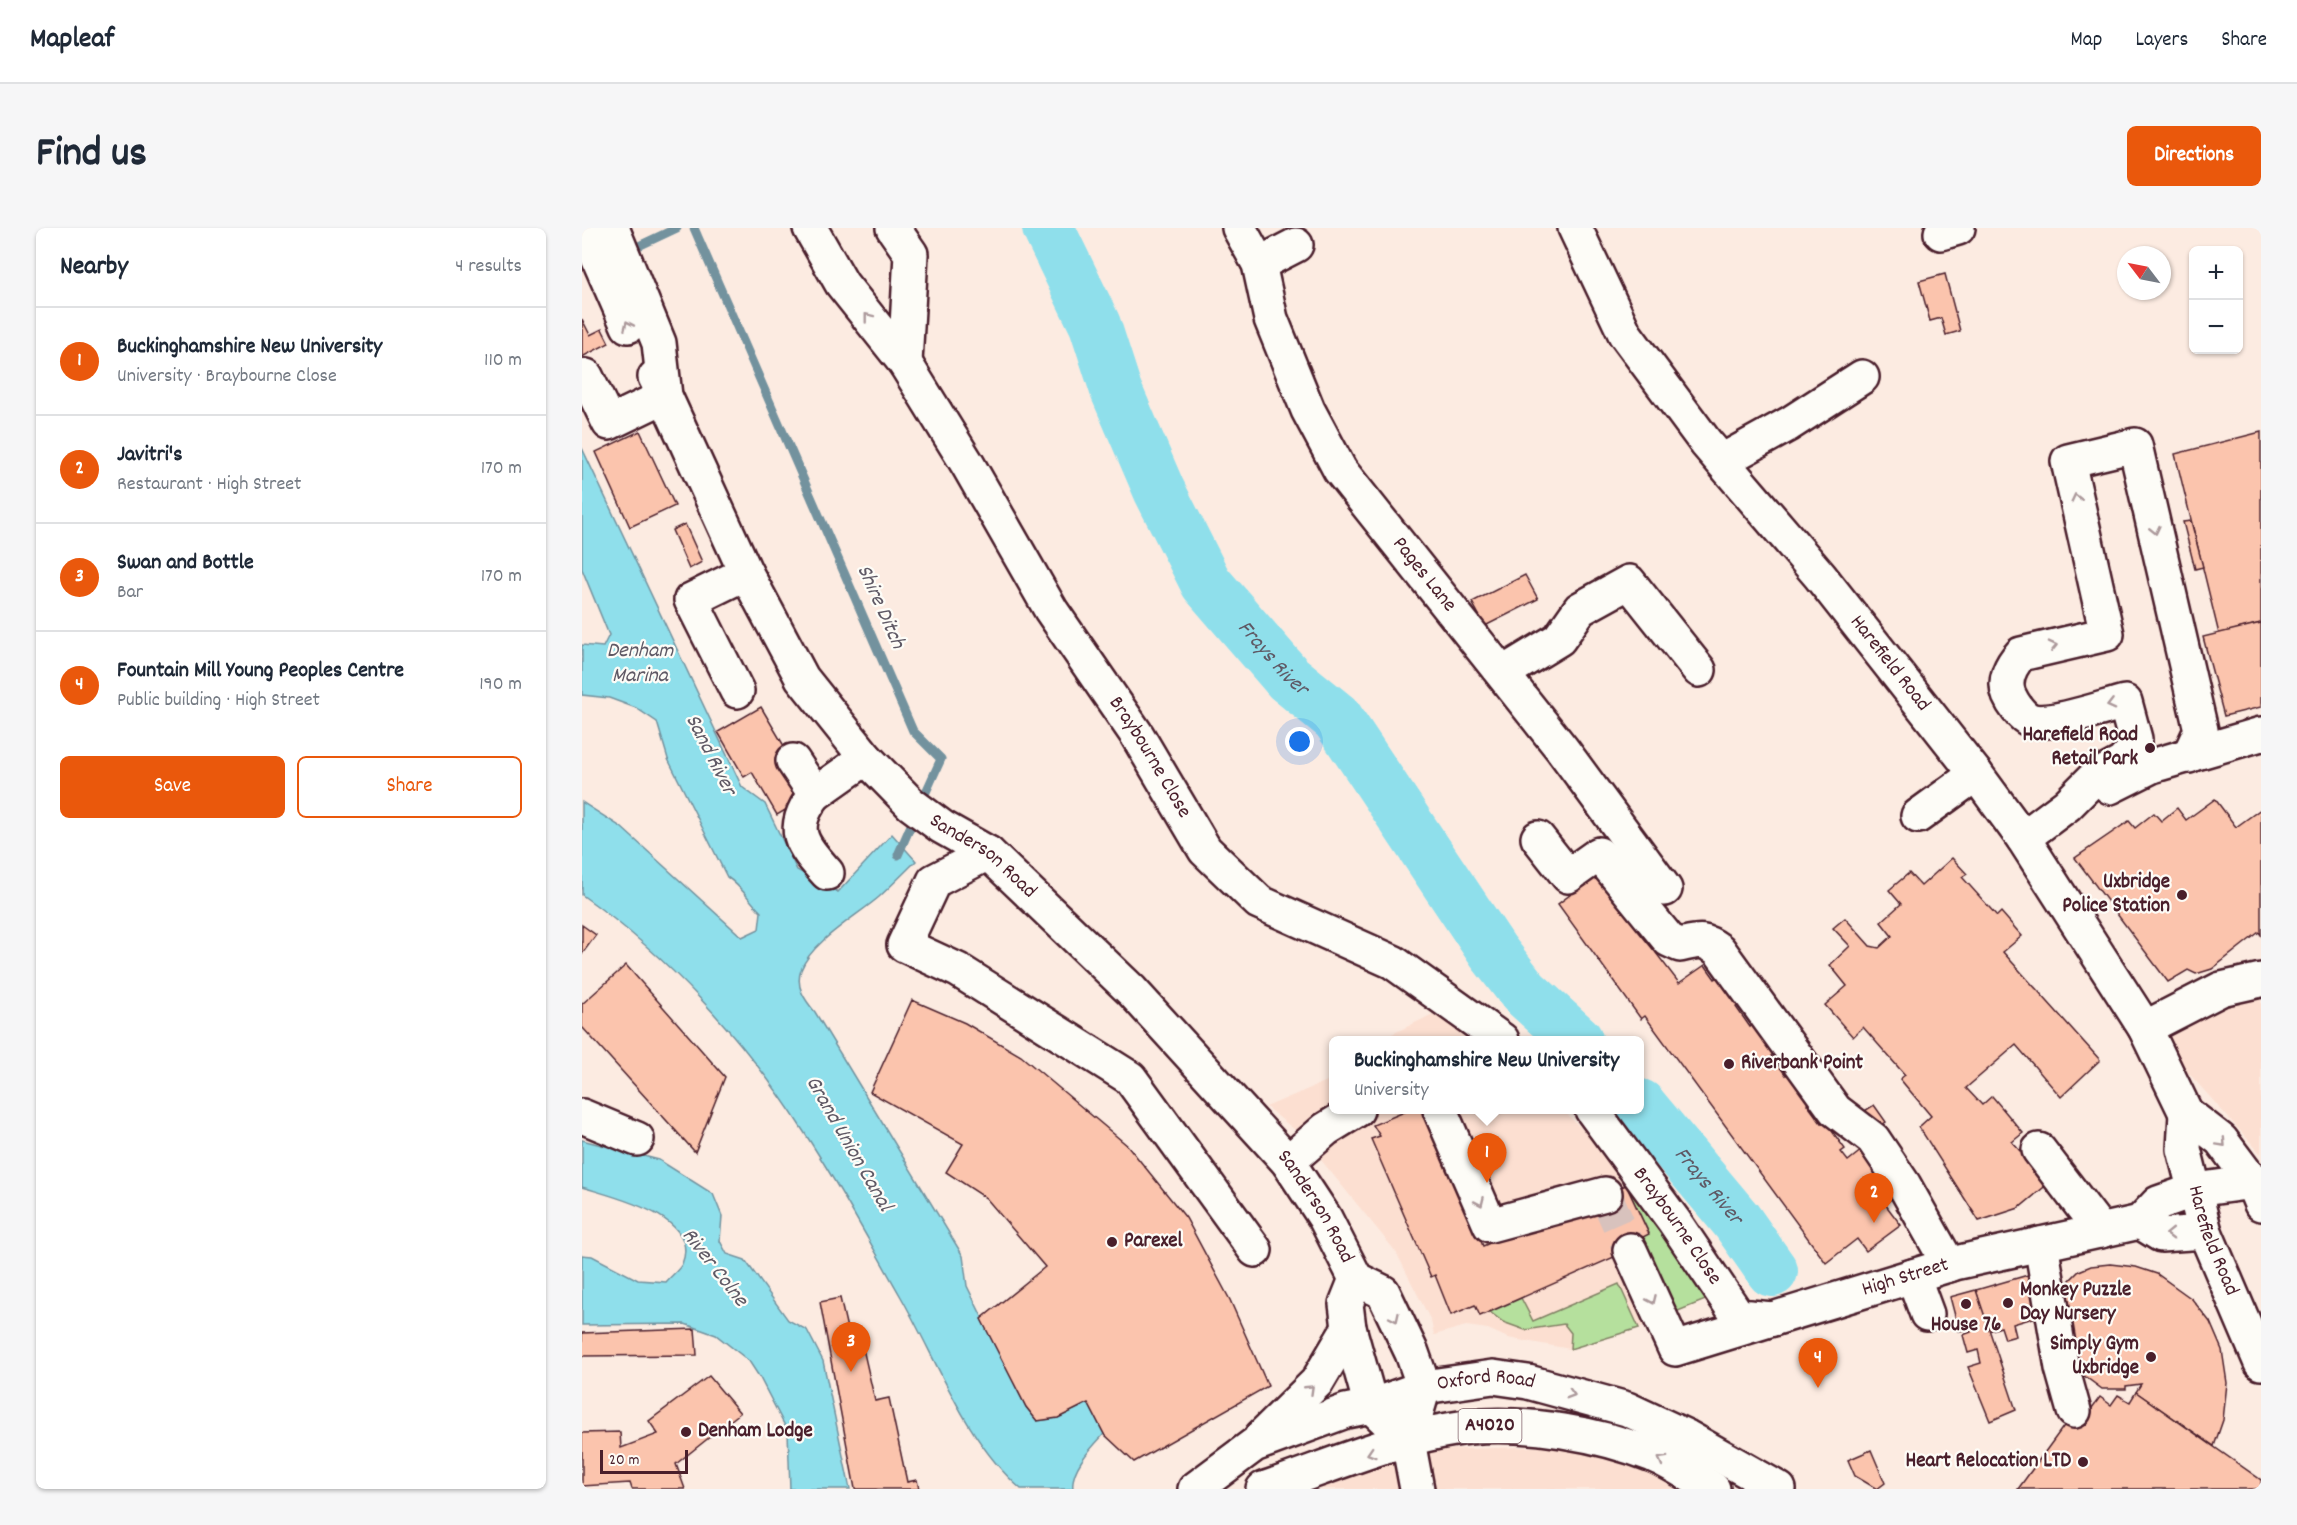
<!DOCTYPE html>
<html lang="en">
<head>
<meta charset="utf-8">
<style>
  :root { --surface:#fff; --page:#f6f6f7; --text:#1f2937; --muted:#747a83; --line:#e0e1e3; --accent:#ea580c }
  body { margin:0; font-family:Dekko,sans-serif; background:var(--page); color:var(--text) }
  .controls { position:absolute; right:18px; top:18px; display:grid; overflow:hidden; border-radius:9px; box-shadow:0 2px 4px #0004 }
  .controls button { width:54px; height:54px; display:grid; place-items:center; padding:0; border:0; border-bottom:2px solid var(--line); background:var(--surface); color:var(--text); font:30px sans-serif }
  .compass { position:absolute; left:1535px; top:18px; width:54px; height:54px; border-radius:50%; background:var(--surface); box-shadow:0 2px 4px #0004; rotate:302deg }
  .scale { position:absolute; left:18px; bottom:15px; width:88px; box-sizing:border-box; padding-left:6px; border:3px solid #4a1f2b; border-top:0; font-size:16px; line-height:21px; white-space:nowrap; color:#4a1f2b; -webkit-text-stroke:4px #fdfcf7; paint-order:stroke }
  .you { position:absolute; left:718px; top:514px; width:21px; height:21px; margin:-15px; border:4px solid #fff; border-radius:50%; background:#1a73e8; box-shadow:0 0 0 9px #1a73e833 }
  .badge { display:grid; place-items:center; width:39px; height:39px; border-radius:50%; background:var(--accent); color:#fff; font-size:20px; font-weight:700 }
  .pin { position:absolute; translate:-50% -50px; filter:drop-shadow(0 2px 3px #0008) }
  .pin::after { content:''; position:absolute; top:32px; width:21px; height:18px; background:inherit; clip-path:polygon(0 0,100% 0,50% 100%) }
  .popup { position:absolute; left:747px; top:808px; width:315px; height:78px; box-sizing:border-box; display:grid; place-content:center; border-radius:9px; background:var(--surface); filter:drop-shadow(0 2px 4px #0005); font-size:20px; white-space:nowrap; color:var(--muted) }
  .popup b { font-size:22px; color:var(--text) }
  .popup::after { content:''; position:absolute; left:50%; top:100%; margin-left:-12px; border:12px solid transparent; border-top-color:var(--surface) }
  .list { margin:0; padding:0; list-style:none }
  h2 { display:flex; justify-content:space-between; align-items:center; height:78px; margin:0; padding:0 24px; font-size:26px }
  h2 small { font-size:20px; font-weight:400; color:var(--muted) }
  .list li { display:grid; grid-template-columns:39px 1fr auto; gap:18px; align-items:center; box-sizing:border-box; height:108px; padding:0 24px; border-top:2px solid var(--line) }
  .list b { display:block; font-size:22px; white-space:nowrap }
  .list p { margin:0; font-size:20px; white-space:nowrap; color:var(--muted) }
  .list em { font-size:20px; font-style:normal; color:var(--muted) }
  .actions { display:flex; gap:12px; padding:18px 24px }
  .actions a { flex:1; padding:14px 0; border:2px solid var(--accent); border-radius:9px; text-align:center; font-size:21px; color:var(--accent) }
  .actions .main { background:var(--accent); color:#fff }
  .map { position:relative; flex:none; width:1679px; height:1261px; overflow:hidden; border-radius:9px }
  header { display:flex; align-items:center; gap:36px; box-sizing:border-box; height:84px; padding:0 30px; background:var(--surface); border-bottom:2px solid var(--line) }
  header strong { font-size:28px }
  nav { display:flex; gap:33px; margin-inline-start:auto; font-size:21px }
  .intro { display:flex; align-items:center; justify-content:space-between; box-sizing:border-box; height:144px; padding:0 36px }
  h1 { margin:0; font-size:42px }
  .button { padding:15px 27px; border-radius:9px; background:var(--accent); color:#fff; font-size:21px; font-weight:700 }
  main { display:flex; gap:36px; padding:0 36px }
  aside { flex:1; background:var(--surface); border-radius:9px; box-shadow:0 2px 4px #0004 }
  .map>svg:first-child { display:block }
  .built { fill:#fcdfd1 }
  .green { fill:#b5e09d; stroke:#808064; stroke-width:1.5 }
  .water { fill:#8fdfeb; stroke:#73929e; stroke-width:1.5 }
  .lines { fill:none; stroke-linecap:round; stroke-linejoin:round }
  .stream { stroke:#73929e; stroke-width:9 }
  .river { stroke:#8fdfeb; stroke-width:52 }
  .building { fill:#fbc4ad; stroke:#4a1f2b; stroke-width:1.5 }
  .minor-tunnel { stroke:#d8c2bd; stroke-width:33; stroke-dasharray:33 16; stroke-linecap:butt }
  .minor-casing { stroke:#4a1f2b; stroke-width:38 }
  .major-casing { stroke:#4a1f2b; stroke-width:38 }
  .minor { stroke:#fdfcf7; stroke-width:33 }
  .major { stroke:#fdfcf7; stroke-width:33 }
  .oneway { stroke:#ac999b }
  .poi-dot { fill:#4a1f2b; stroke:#fdfcf7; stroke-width:2 }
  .labels { text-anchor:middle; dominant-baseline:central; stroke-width:4.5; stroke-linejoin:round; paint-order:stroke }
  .shield { fill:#fdfcf7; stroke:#806168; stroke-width:1.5 }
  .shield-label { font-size:20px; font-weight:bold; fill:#4a1f2b }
  .street-label { font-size:21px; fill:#4a1f2b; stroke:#fdfcf7 }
  .poi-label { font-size:21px; font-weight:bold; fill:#4a1f2b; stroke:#fdfcf7; text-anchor:end }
  .water-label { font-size:22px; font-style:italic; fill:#5f5965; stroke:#fdfcf7 }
</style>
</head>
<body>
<header>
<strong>Mapleaf</strong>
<nav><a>Map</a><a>Layers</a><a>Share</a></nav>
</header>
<div class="intro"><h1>Find us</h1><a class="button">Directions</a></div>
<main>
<aside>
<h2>Nearby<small>4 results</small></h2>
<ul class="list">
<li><span class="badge">1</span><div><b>Buckinghamshire New University</b><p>University · Braybourne Close</p></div><em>110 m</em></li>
<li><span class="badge">2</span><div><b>Javitri's</b><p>Restaurant · High Street</p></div><em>170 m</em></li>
<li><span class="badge">3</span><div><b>Swan and Bottle</b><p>Bar</p></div><em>170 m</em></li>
<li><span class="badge">4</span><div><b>Fountain Mill Young Peoples Centre</b><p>Public building · High Street</p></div><em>190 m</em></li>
</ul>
<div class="actions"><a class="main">Save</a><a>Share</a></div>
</aside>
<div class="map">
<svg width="1679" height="1261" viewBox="0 0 1679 1261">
  <rect width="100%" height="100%" fill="#fcebe1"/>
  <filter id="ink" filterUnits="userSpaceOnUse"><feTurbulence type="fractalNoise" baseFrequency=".0167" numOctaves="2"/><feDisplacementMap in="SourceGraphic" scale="12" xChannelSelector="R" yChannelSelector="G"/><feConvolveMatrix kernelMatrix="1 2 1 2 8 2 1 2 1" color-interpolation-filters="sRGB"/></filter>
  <g filter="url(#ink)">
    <g class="built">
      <path d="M 1679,759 L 1679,926 L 1576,811 Z"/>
      <path d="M 855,784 L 892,812 L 798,812 Z"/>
      <path d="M 752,850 L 752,882 L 981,882 L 1050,951 L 1131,1069 L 1057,1100 L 988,1121 L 926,1110 L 906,1101 L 884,1098 L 852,1107 L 849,1093 L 814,1024 L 717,905 L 684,879 Z"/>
      <path d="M 978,1218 L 1076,1241 L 1110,1261 L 726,1261 L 767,1246 L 852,1222 Z"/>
    </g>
    <g class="green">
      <path d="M 1049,951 L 1131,1069 L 1086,1087 L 1055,1012 L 1067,1005 L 1044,957 Z"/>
      <path d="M 1037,1056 L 1057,1100 L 988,1121 L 989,1105 L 982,1096 L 943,1102 L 921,1094 L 908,1084 L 939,1070 L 951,1093 Z"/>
    </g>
    <g class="water">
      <path d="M 0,220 L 160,559 L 183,576 L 215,642 L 256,664 L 310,606 L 334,633 C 322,645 310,657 297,669 C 275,688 229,714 219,742 C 213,759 223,772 233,784 L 381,1028 L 385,1058 L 444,1179 L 455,1193 L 476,1190 L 506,1175 L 522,1206 C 510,1219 488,1241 491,1261 L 439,1261 C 384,1214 355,1132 319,1069 C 287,1013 256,955 220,901 C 163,812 86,728 0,667 L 0,574 L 39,599 L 160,709 L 177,701 L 179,684 C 167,672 159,658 145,649 L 86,531 L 75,494 L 54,480 L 27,470 L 0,467 L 0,417 L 21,419 L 27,407 L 0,341 Z"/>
      <path d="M 0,912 L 77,932 L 131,966 L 140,988 L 138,1013 L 145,1026 L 163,1032 L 206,1092 L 225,1102 L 241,1133 L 268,1261 L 208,1261 L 206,1204 L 178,1150 L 167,1133 L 134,1107 L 103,1096 L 0,1097 L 0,1027 L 10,1028 L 56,1052 L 84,1054 C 89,1048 97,1042 100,1036 C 120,988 31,969 0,959 Z"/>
      <path d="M 1167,983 L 1202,1034 L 1178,1051 L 1144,1002 Z"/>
    </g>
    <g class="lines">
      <g class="stream">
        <path d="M 112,0 L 331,503 L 359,531 L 339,575"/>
        <path d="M 46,23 L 95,0"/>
        <path d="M 316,627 L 333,588"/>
      </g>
      <g class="river">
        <path id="s1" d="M 466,0 L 513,97 L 534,162 L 577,262 L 624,355 L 706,450 L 755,490 L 911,724 L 942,764 L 995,812"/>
        <path id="s2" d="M 1058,877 L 1155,993 L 1190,1043"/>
      </g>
    </g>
    <g class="building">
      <path d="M 1363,46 L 1378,103 L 1364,107 L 1359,90 L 1348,93 L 1337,53 Z"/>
      <path d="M 0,91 L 8,107 L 20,101 L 27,115 L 0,129 Z"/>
      <path d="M 58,203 L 93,278 L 48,299 L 14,224 Z"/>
      <path d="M 1679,204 L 1679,395 L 1637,406 L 1593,226 Z"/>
      <path d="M 1609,293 L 1621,339 L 1613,341 L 1601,294 Z"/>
      <path d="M 103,296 L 120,334 L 107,341 L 90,302 Z"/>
      <path d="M 943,347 L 956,371 L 903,398 L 890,374 Z"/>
      <path d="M 1679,395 L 1679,479 L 1642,488 L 1621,409 Z"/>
      <path d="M 179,479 L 208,528 L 195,536 L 217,574 L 195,587 L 170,544 L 162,549 L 136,504 Z"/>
      <path d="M 1633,571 L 1654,599 L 1679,581 L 1679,707 L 1677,704 L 1630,741 L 1614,746 L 1606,742 L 1586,754 L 1493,630 L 1547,593 L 1553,600 L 1572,585 L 1579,593 L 1595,580 L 1604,592 Z"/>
      <path d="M 1370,630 L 1385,646 L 1380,649 L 1415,688 L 1419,684 L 1440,708 L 1421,724 L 1518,832 L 1479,869 L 1434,817 L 1384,860 L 1400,877 L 1410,868 L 1441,905 L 1430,914 L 1467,955 L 1437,980 L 1397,993 L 1337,899 L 1349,888 L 1318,851 L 1323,847 L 1281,799 L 1271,809 L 1243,777 L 1265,758 L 1248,737 L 1268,718 L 1251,700 L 1263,690 L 1288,718 L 1297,720 L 1310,708 L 1299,694 L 1319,676 L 1307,662 L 1327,645 L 1339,658 Z"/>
      <path d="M 1016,646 L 1077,723 L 1074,725 L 1097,755 L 1123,737 L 1133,751 L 1136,748 L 1157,776 L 1154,779 L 1168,799 L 1171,796 L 1193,824 L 1189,828 L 1204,847 L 1207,844 L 1228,873 L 1225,876 L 1239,895 L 1242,892 L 1263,921 L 1259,924 L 1266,933 L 1280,922 L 1314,967 L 1303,976 L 1319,997 L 1284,1023 L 1275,1011 L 1244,1035 L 1063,788 L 1059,791 L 976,676 Z"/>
      <path d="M 0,697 L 14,707 L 0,726 Z"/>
      <path d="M 44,737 L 143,849 L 113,924 L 0,799 L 0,776 Z"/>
      <path d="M 330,772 L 383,795 L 439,828 L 546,918 L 604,990 L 648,1072 L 686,1158 L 552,1234 L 522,1206 L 506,1175 L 476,1190 L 455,1193 L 444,1179 L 399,1091 L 463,1039 L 404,970 L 364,944 L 381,916 L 288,864 Z"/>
      <path d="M 1292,877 L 1304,894 L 1292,902 L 1281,884 Z"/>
      <path d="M 827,882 L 845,882 L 901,1018 L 1044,957 L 1067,1006 L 1055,1012 L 1048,1022 L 898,1088 L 893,1077 L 869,1087 L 853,1047 L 849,1049 L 789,911 L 798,908 L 791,897 Z"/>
      <path d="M 1528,1036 L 1554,1039 L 1575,1046 L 1610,1071 L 1628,1094 L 1640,1122 L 1645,1155 L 1641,1192 L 1632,1218 L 1554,1164 L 1559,1156 L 1544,1158 L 1544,1161 L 1520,1161 L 1501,1147 L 1489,1097 L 1484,1063 L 1488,1052 L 1497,1043 L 1509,1038 Z"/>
      <path d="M 1446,1047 L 1458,1088 L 1431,1096 L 1434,1108 L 1423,1111 L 1419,1099 L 1406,1103 L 1394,1062 Z"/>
      <path d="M 1394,1062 L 1434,1182 L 1408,1193 L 1386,1139 L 1399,1135 L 1396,1122 L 1386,1125 L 1381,1107 L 1389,1104 L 1388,1101 L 1377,1103 L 1368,1069 Z"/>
      <path d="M 258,1070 L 269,1118 L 280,1116 L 293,1173 L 307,1170 L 325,1254 L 335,1252 L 337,1261 L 273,1261 L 238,1074 Z"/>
      <path d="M 113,1101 L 115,1127 L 0,1128 L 0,1105 Z"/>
      <path d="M 127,1148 L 158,1185 L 94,1236 L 103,1261 L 50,1261 L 48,1255 L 0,1258 L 0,1205 L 38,1204 L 39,1220 L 76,1206 L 67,1193 Z"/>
      <path d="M 1554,1164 L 1679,1252 L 1679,1261 L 1436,1261 L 1500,1173 L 1510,1180 L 1518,1169 L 1529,1177 L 1536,1167 L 1548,1174 Z"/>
      <path d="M 1289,1222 L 1303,1255 L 1295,1261 L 1273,1248 L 1266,1232 Z"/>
    </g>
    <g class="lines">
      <path class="minor-tunnel" d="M 1023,966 L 1048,1022"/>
      <defs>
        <g id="minor">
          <path d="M 3,0 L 46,98"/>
          <path id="s3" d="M 30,0 L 77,115 L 83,168 L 164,345 L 220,450 L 284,530 L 329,576 L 360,599 L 406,625 L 550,763 L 706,934 L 743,990 L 774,1051"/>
          <path id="s4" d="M 228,0 L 260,56 L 323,135 L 386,237 L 469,382 L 555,507 L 623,622 L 677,674 L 811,734 L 920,812"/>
          <path d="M 311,0 L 329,26 L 323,135"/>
          <path id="s5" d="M 657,0 L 677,36 L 689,91 L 726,182 L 758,242 L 980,521 L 1083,661"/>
          <path d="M 1359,5 L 1376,0"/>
          <path d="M 677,36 L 714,17"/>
          <path d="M 4,148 L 27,195 L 83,168 L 73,149"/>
          <path d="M 1140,233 L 1207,196 L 1280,149"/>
          <path d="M 921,445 L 977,411 L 998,381 L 1047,354 L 1117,442"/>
          <path d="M 155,463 L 109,372 L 164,345"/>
          <path d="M 211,533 L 233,566 L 284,530"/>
          <path d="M 1528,559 L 1570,538 L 1679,506"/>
          <path d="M 233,566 C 206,601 219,616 245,645"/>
          <path d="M 1336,588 L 1394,546"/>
          <path d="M 956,610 L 986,648 L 1017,626 L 1087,712 L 1098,717 C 1116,713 1121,710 1137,722 L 1253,882 L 1291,911 L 1322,957 L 1367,1037"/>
          <path d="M 1441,610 L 1485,577 L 1512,550 L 1540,535 L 1550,524 L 1553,511 L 1543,474 C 1522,479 1467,499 1448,492 C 1439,488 1431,476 1427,467 C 1421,452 1429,437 1439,426 L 1525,406 L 1486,233 L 1553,217 L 1619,502 L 1607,528"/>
          <path d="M 406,625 L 352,653 L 322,717 L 376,742 L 548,850 L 673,1022"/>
          <path d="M 1563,800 L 1639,761 L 1679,752"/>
          <path d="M 858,882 L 908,997 L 1023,966"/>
          <path id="s6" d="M 1010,882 L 1092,993 L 1156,1088 L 1191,1091"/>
          <path d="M 0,888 L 55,911"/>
          <path d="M 1457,922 L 1519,1003"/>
          <path d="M 706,934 L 744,901 L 775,882"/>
          <path d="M 1558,994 L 1579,1007 L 1623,1004"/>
          <path d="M 1459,1016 L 1480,1140 L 1492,1183"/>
          <path id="s7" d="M 1048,1022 L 1093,1121 L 1373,1035 L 1558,994 L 1576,975 L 1613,962 L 1679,953"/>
          <path d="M 1331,1048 L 1345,1086"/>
          <path d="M 774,1051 L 801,1064 L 830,1125 L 842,1159 L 826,1213 L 835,1261"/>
          <path d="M 774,1051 L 764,1076 L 767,1100 L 789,1178 L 826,1213"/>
        </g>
        <g id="major">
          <path id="s8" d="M 993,0 L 1043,106 L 1124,215 L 1238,348 L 1394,546 L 1441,610 L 1563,800 L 1604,885 L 1639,912 L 1669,952 L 1679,976"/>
          <path id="s9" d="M 1604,885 L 1602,921 L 1623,1004 L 1679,1135"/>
          <path d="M 679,1209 L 735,1154 L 767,1100"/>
          <path id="s10" d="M 613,1261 L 672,1217 L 764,1183 L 789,1178 L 842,1159 L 911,1149 L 946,1154 L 1045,1181 L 1105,1209 L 1197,1261"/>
          <path d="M 681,1261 C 744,1240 821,1206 887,1199 C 944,1193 1018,1206 1071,1227 C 1092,1236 1112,1250 1131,1261"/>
        </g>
      </defs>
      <use href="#minor" class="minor-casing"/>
      <use href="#major" class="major-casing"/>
      <use href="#minor" class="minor"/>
      <use href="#major" class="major"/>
    </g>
    <defs><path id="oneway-chevron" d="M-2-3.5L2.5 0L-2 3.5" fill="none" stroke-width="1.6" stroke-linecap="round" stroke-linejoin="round" transform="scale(1.5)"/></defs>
    <g class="oneway">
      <use href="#oneway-chevron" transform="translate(286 89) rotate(-128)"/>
      <use href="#oneway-chevron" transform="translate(46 97) rotate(-114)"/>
      <use href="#oneway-chevron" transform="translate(1494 270) rotate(-103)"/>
      <use href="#oneway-chevron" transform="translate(1573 302) rotate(77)"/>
      <use href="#oneway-chevron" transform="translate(1471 418) rotate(-13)"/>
      <use href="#oneway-chevron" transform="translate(1529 477) rotate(166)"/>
      <use href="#oneway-chevron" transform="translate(1640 915) rotate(47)"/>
      <use href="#oneway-chevron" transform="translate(898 974) rotate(66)"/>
      <use href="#oneway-chevron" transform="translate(1588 1006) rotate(179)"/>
      <use href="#oneway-chevron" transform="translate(1070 1072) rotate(66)"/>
      <use href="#oneway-chevron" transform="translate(813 1090) rotate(65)"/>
      <use href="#oneway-chevron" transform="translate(728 1161) rotate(-44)"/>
      <use href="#oneway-chevron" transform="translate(989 1166) rotate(16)"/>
      <use href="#oneway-chevron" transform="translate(789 1225) rotate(162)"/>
      <use href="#oneway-chevron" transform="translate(1080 1232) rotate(-151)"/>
    </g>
  </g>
  <g class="poi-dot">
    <circle cx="1568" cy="520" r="6"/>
    <circle cx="1600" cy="667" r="6"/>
    <circle cx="1147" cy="836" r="6"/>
    <circle cx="530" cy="1014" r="6"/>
    <circle cx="1426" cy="1075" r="6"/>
    <circle cx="1384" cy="1076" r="6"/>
    <circle cx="1569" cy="1129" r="6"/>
    <circle cx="104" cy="1204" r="6"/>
    <circle cx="1501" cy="1234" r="6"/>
  </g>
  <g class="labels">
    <rect class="shield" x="876.5" y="1181" width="63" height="34" rx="4.5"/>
    <g class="shield-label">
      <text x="908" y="1198">A4020</text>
    </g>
    <g class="street-label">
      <text stroke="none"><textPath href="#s5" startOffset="398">Pages Lane</textPath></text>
      <text stroke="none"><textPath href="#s8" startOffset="540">Harefield Road</textPath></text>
      <text stroke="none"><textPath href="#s4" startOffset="630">Braybourne Close</textPath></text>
      <text stroke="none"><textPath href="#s3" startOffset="747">Sanderson Road</textPath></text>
      <text stroke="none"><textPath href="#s3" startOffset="1233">Sanderson Road</textPath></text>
      <text stroke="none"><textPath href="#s6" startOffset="144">Braybourne Close</textPath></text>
      <text stroke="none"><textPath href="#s9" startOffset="132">Harefield Road</textPath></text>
      <text stroke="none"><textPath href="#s7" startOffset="350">High Street</textPath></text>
      <text stroke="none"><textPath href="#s10" startOffset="316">Oxford Road</textPath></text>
    </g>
    <g class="poi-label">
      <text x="1556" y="508">Harefield Road<tspan x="1556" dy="24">Retail Park</tspan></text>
      <text x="1588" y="655">Uxbridge<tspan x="1588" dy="24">Police Station</tspan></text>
      <text x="1159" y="836" text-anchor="start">Riverbank Point</text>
      <text x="542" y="1014" text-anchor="start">Parexel</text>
      <text x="1438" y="1063" text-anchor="start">Monkey Puzzle<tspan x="1438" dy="24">Day Nursery</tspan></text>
      <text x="1384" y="1098" text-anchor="middle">House 76</text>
      <text x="1557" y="1117">Simply Gym<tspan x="1557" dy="24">Uxbridge</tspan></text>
      <text x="116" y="1204" text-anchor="start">Denham Lodge</text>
      <text x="1489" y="1234">Heart Relocation LTD</text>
    </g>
    <g class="water-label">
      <text transform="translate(298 379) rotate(66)">Shire Ditch</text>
      <text x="58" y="423">Denham<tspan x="58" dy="25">Marina</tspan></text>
      <text stroke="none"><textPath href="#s1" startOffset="490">Frays River</textPath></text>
      <text transform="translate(128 527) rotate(63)">Sand River</text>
      <text transform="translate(266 916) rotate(60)">Grand Union Canal</text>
      <text stroke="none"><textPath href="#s2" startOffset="106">Frays River</textPath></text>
      <text transform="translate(132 1040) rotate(52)">River Colne</text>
    </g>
  </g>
</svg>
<div class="controls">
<button>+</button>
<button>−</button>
</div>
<svg class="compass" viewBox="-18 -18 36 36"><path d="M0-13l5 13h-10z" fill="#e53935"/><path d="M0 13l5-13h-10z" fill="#747a83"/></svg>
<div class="scale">20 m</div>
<div class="you"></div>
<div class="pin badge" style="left:905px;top:955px">1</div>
<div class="popup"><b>Buckinghamshire New University</b>University</div>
<div class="pin badge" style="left:1292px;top:995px">2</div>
<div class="pin badge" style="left:269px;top:1144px">3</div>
<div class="pin badge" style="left:1236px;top:1160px">4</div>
</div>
</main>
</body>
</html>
